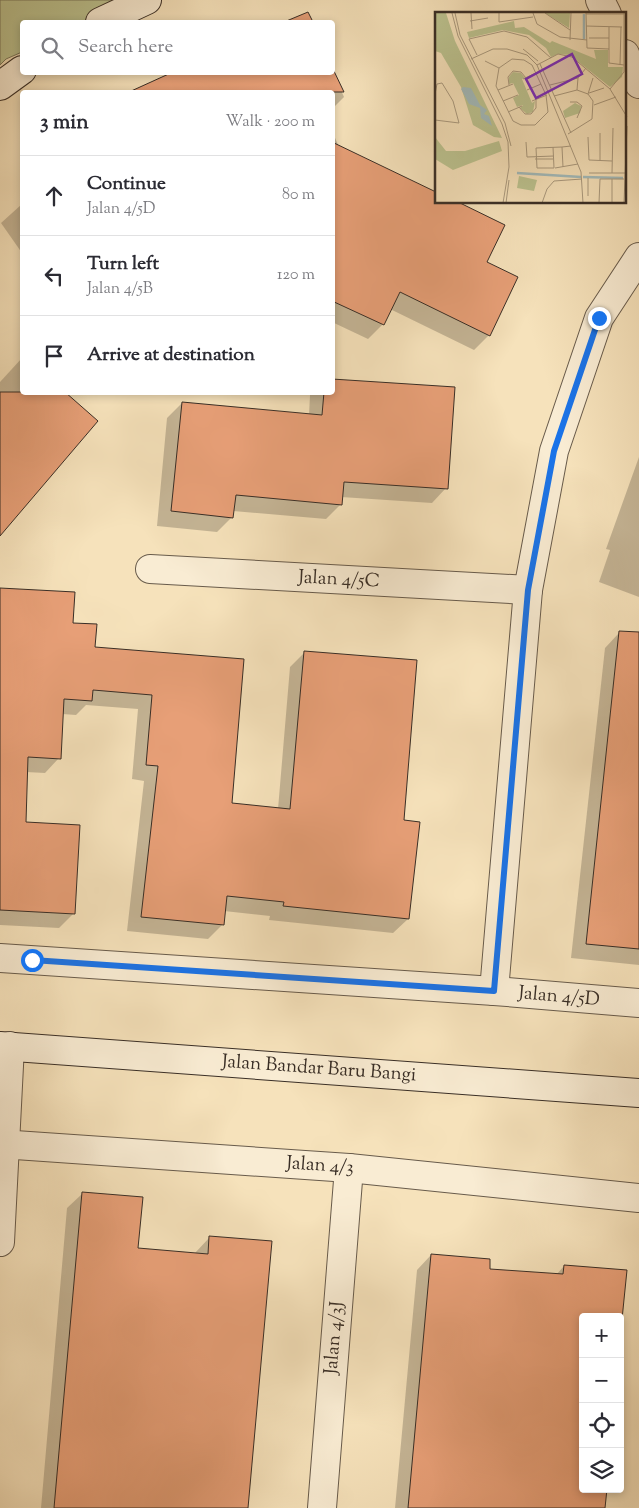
<!DOCTYPE html>
<html lang="en">
<head>
<meta charset="utf-8">
<style>
  :root { --surface:#fff; --page:#f2f2f3; --text:#2b2b33; --muted:#7c7c81; --line:#e1e1e2 }
  body { margin:0; font-family:"Sorts Mill Goudy",serif; background:var(--page); color:var(--text) }
  .controls { position:absolute; right:15px; bottom:15px; display:grid; overflow:hidden; border-radius:5px; box-shadow:0 2px 8px #0003 }
  .controls button { width:45px; height:45px; display:grid; place-items:center; padding:0; border:0; border-bottom:1px solid var(--line); background:var(--surface); color:var(--text); font:25px sans-serif }
  .stop { position:absolute; width:15px; height:15px; margin:-11px; border:4px solid #1a73e8; border-radius:50%; background:#fff }
  .stop.end { background:#1a73e8; border-color:#fff; box-shadow:0 1px 5px #0008 }
  .list { margin:0; padding:0; list-style:none }
  h2 { display:flex; justify-content:space-between; align-items:center; height:65px; margin:0; padding:0 20px; font-size:21px }
  h2 small { font-size:16px; font-weight:400; color:var(--muted) }
  .list li { display:grid; grid-template-columns:32px 1fr auto; gap:15px; align-items:center; box-sizing:border-box; height:80px; padding:0 20px; border-top:1px solid var(--line) }
  .list b { display:block; font-size:19px; white-space:nowrap }
  .list p { margin:0; font-size:16px; white-space:nowrap; color:var(--muted) }
  .list em { font-size:16px; font-style:normal; color:var(--muted) }
  .icon { flex:none; width:28px; height:28px; fill:none; stroke:currentColor; stroke-width:2; stroke-linecap:round; stroke-linejoin:round }
  .map { position:relative; flex:none; width:639px; height:1508px; overflow:hidden }
  .search { position:absolute; background:var(--surface); box-shadow:0 2px 8px #0003; left:20px; top:20px; width:315px; height:55px; display:flex; align-items:center; gap:12px; box-sizing:border-box; padding:0 18px; border-radius:5px; color:var(--muted); font-size:19px }
  .panel { position:absolute; background:var(--surface); box-shadow:0 2px 8px #0003; left:20px; top:90px; width:315px; height:305px; border-radius:5px }
  .map>svg:first-child { display:block }
  .green { fill:#bcc390; stroke:#7a785b }
  .shadow { fill:#0003 }
  .building { fill:#e79f77; stroke:#392e26 }
  .lines { fill:none; stroke-linecap:round; stroke-linejoin:round }
  .street-casing { stroke:#685b4b; stroke-width:30 }
  .secondary-casing { stroke:#392e26; stroke-width:30 }
  .street { stroke:#f9ecd3; stroke-width:28 }
  .secondary { stroke:#f9ecd3; stroke-width:28 }
  .route { stroke:#1a73e8; stroke-width:6 }
  .labels { text-anchor:middle; dominant-baseline:central; stroke-width:4; stroke-linejoin:round; paint-order:stroke }
  .street-label { font-size:19px; fill:#392e26; stroke:#f9ecd3 }
  .inset-river { fill:none; stroke:#a2bbbc; stroke-width:2.5 }
  .inset-road { fill:none; stroke:#aa9a7f; stroke-width:1 }
  .view { fill:#7b2cbf; fill-opacity:0.15; stroke:#7b2cbf; stroke-width:2.5 }
  .inset-edge { fill:none; stroke:#392e26; stroke-width:2.5 }
</style>
</head>
<body>
<div class="map">
<svg width="639" height="1508" viewBox="0 0 639 1508">
  <rect width="100%" height="100%" fill="#f6e2bb"/>
  <filter id="stains"><feTurbulence type="fractalNoise" baseFrequency=".004" numOctaves="4"/><feColorMatrix values="0 0 0 0 .2 0 0 0 0 .09 0 0 0 0 .02 0 0 0 .5 -.17"/></filter>
  <radialGradient id="worn" r=".72"><stop offset=".6" stop-color="#630" stop-opacity="0"/><stop offset="1" stop-color="#630" stop-opacity=".3"/></radialGradient>
  <path class="green" d="M 0,0 L 149,0 L 95,22 L 22,22 L 22,52 L 6,59 L 0,65 Z"/>
  <g class="shadow">
    <path d="M 332,70 L 344,97 L 332,109 L 332,92 L 153,92 L 153,91 L 332,72 Z"/>
    <path d="M 332,131 L 339,147 L 436,193 L 436,202 L 485,262 L 489,335 L 474,350 L 390,309 L 383,324 L 368,339 L 332,322 Z"/>
    <path d="M 22,204 L 22,253 L 1,223 Z"/>
    <path d="M 22,358 L 22,392 L 0,534 L 0,382 Z"/>
    <path d="M 312,392 L 332,392 L 446,488 L 432,503 L 341,497 L 341,504 L 326,519 L 233,511 L 232,517 L 217,532 L 157,526 L 167,418 L 182,403 L 309,415 L 310,395 Z"/>
    <path d="M 639,457 L 639,597 L 599,582 L 610,550 L 606,549 Z"/>
    <path d="M 0,589 L 72,624 L 94,648 L 243,660 L 231,804 L 278,809 L 290,667 L 305,652 L 402,821 L 408,919 L 393,933 L 269,920 L 270,916 L 224,911 L 223,924 L 208,939 L 127,931 L 144,781 L 132,779 L 138,709 L 86,705 L 76,715 L 62,714 L 59,758 L 45,773 L 26,772 L 25,824 L 74,913 L 59,928 L 0,925 Z"/>
    <path d="M 619,633 L 639,635 L 639,965 L 571,958 L 605,648 Z"/>
    <path d="M 82,1194 L 137,1250 L 194,1255 L 195,1253 L 209,1238 L 246,1508 L 41,1508 L 67,1208 Z"/>
    <path d="M 431,1255 L 488,1270 L 556,1275 L 564,1266 L 620,1317 L 583,1317 L 583,1489 L 604,1508 L 395,1508 L 417,1270 Z"/>
  </g>
  <g class="building">
    <path d="M 308,12 L 313,22 L 284,22 Z"/>
    <path d="M 332,67 L 344,92 L 129,92 L 173,72 L 332,72 Z"/>
    <path d="M 332,142 L 436,192 L 436,202 L 458,202 L 505,225 L 487,262 L 518,277 L 490,336 L 400,292 L 384,325 L 332,301 Z"/>
    <path d="M 332,379 L 455,387 L 448,489 L 344,482 L 342,505 L 236,495 L 233,518 L 171,511 L 182,402 L 322,415 L 324,392 L 332,392 Z"/>
    <path d="M 0,392 L 65,392 L 98,421 L 0,536 Z"/>
    <path d="M 0,588 L 75,592 L 73,623 L 97,624 L 95,647 L 244,659 L 232,803 L 290,809 L 304,651 L 417,660 L 404,820 L 420,822 L 409,919 L 283,906 L 284,902 L 227,896 L 224,925 L 141,917 L 158,766 L 146,765 L 152,695 L 93,690 L 92,701 L 64,699 L 61,759 L 28,757 L 26,822 L 80,825 L 75,914 L 0,910 Z"/>
    <path d="M 619,631 L 639,632 L 639,949 L 586,944 Z"/>
    <path d="M 82,1192 L 143,1197 L 138,1248 L 208,1254 L 209,1236 L 272,1241 L 248,1508 L 54,1508 Z"/>
    <path d="M 431,1254 L 490,1259 L 490,1269 L 563,1274 L 564,1265 L 627,1270 L 620,1339 L 620,1317 L 583,1317 L 583,1489 L 607,1489 L 605,1508 L 408,1508 Z"/>
  </g>
  <g class="lines">
    <defs>
      <g id="street">
        <path d="M 600,0 L 607,14"/>
        <path d="M 625,54 L 639,84"/>
        <path d="M 150,569 L 528,590"/>
        <path d="M 0,958 L 494,991 L 639,1003"/>
        <path d="M 494,991 L 528,590 L 554,451 L 599,318 L 639,257"/>
        <path d="M 0,1144 L 349,1168 L 639,1198"/>
        <path d="M 0,1242 L 10,1046"/>
        <path d="M 322,1508 L 349,1168"/>
      </g>
      <g id="secondary">
        <path d="M 100,22 L 147,0"/>
        <path d="M 0,86 L 22,70"/>
        <path d="M 0,1046 L 639,1093"/>
      </g>
    </defs>
    <use href="#street" class="street-casing"/>
    <use href="#secondary" class="secondary-casing"/>
    <use href="#street" class="street"/>
    <use href="#secondary" class="secondary"/>
  </g>
  <g class="lines">
    <path class="route" d="M 32,960 L 494,991 L 528,590 L 554,451 L 599,318"/>
  </g>
  <g class="labels">
    <g class="street-label">
      <text transform="translate(339 580) rotate(3)">Jalan 4/5C</text>
      <text transform="translate(559 997) rotate(5)">Jalan 4/5D</text>
      <text transform="translate(319 1069) rotate(4)">Jalan Bandar Baru Bangi</text>
      <text transform="translate(320 1166) rotate(4)">Jalan 4/3</text>
      <text transform="translate(335 1338) rotate(-85)">Jalan 4/3J</text>
    </g>
  </g>
  <g transform="translate(435 12)">
    <rect width="191" height="191" fill="#f6e2bb"/>
    <path d="M 0,1 L 11,1 L 20,29 L 67,126 L 59,125 L 38,113 L 26,75 L 6,41 L 0,39 ZM 110,1 L 135,1 L 134,16 ZM 79,9 L 80,16 L 89,15 L 115,31 L 117,29 L 161,47 L 159,38 L 173,38 L 173,55 L 188,55 L 187,65 L 175,75 L 135,43 L 123,42 L 116,45 L 111,36 L 94,23 L 68,18 L 34,26 L 32,20 ZM 78,60 L 86,61 L 90,66 L 87,67 L 97,91 L 100,89 L 98,100 L 92,102 L 85,96 L 88,93 L 82,95 L 78,86 L 84,83 L 78,71 L 74,72 L 74,65 ZM 140,91 L 146,94 L 145,101 L 130,106 L 128,99 ZM 0,125 L 11,139 L 30,139 L 64,129 L 67,139 L 18,158 L 0,147 ZM 84,164 L 102,168 L 99,179 L 82,176 Z" fill="#bcc390"/>
    <path d="M 28,75 L 36,76 L 45,93 L 52,98 L 49,102 L 54,104 L 57,114 L 46,106 L 45,96 L 34,92 L 26,77 Z" fill="#a2bbbc"/>
    <path class="inset-river" d="M 149,2 L 149,27M 82,161 L 146,165M 148,165 L 188,166"/>
    <path class="inset-road" d="M 17,1 L 23,24 L 67,112 L 73,130 L 74,155 L 68,191M 20,1 L 25,23 L 70,111 L 76,134M 36,1 L 37,17M 64,1 L 64,10 L 98,5M 98,1 L 102,12 L 125,25 L 152,28M 110,1 L 135,18M 151,1 L 152,36 L 174,37M 151,2 L 189,2M 35,9 L 53,6M 151,14 L 187,15M 174,15 L 174,51 L 189,53M 154,26 L 174,26M 135,28 L 136,1M 88,37 L 103,49M 42,43 L 34,27 L 69,19 L 92,25 L 116,46M 36,47 L 58,37 L 72,37 L 92,43 L 102,53 L 146,160 L 148,191M 77,47 L 89,48 L 97,53 L 111,83 L 113,100 L 100,113 L 86,113 L 78,109 L 61,74 L 64,56 ZM 50,49 L 64,56M 105,52 L 136,121M 102,53 L 123,42 L 137,45 L 175,77 L 192,105M 185,53 L 186,15M 88,67 L 103,60M 74,73 L 73,65 L 78,59 L 86,60 L 91,66M 115,73 L 143,66M 175,77 L 189,60 L 189,1M 63,78 L 78,72M 92,78 L 106,72M 142,78 L 143,66 L 151,56M 154,81 L 169,76M 0,82 L 2,72 L 7,71 L 18,89 L 24,111 L 0,108M 153,82 L 158,66M 119,84 L 142,78 L 153,82 L 158,89 L 157,107 L 133,122M 68,89 L 83,83M 97,89 L 112,83M 135,90 L 142,90 L 147,94 L 142,106M 159,93 L 181,85M 84,95 L 90,102 L 96,102 L 101,96 L 101,88M 73,100 L 87,94M 153,125 L 154,148 L 177,149M 91,130 L 92,145 L 119,144M 118,135 L 119,156 L 102,156 L 101,136 L 127,135 L 136,134M 127,135 L 128,155M 100,147 L 118,147M 165,149 L 165,121M 120,156 L 143,152M 154,161 L 192,161M 177,161 L 178,116M 153,184 L 153,166M 71,191 L 74,168M 107,191 L 112,177 L 119,169 L 147,167M 164,191 L 165,167 L 189,167M 177,191 L 177,167M 189,191 L 192,114"/>
    <path class="view" d="M 137,42 L 147,62 L 101,86 L 91,67 Z"/>
    <rect width="191" height="191" class="inset-edge"/>
  </g>
  <rect width="100%" height="100%" filter="url(#stains)"/>
  <rect width="100%" height="100%" fill="url(#worn)"/>
</svg>
<div class="controls">
<button>+</button>
<button>−</button>
<button><svg class="icon" aria-label="locate" viewBox="0 0 24 24"><circle cx="12" cy="12" r="6"/><path d="M12 2v4M12 18v4M2 12h4M18 12h4"/></svg></button>
<button><svg class="icon" aria-label="layers" viewBox="0 0 24 24"><path d="M12 4l9 5-9 5-9-5zM3 14l9 5 9-5"/></svg></button>
</div>
<div class="stop" style="left:32px;top:960px"></div>
<div class="stop end" style="left:599px;top:318px"></div>
<div class="search"><svg class="icon" aria-label="search" viewBox="0 0 24 24"><circle cx="10" cy="10" r="6"/><path d="M15 15l6 6"/></svg>Search here</div>
<section class="panel">
<h2>3 min<small>Walk · 200 m</small></h2>
<ul class="list">
<li><svg class="icon" aria-label="ahead" viewBox="0 0 24 24"><path d="M12 20V5M6 11l6-6 6 6"/></svg><div><b>Continue</b><p>Jalan 4/5D</p></div><em>80 m</em></li>
<li><svg class="icon" aria-label="left" viewBox="0 0 24 24"><path d="M17 20v-9H6M10 6l-5 5 5 5"/></svg><div><b>Turn left</b><p>Jalan 4/5B</p></div><em>120 m</em></li>
<li><svg class="icon" aria-label="arrive" viewBox="0 0 24 24"><path d="M6 21V4h12l-3 4 3 4H6"/></svg><div><b>Arrive at destination</b></div></li>
</ul>
</section>
</div>
</body>
</html>
